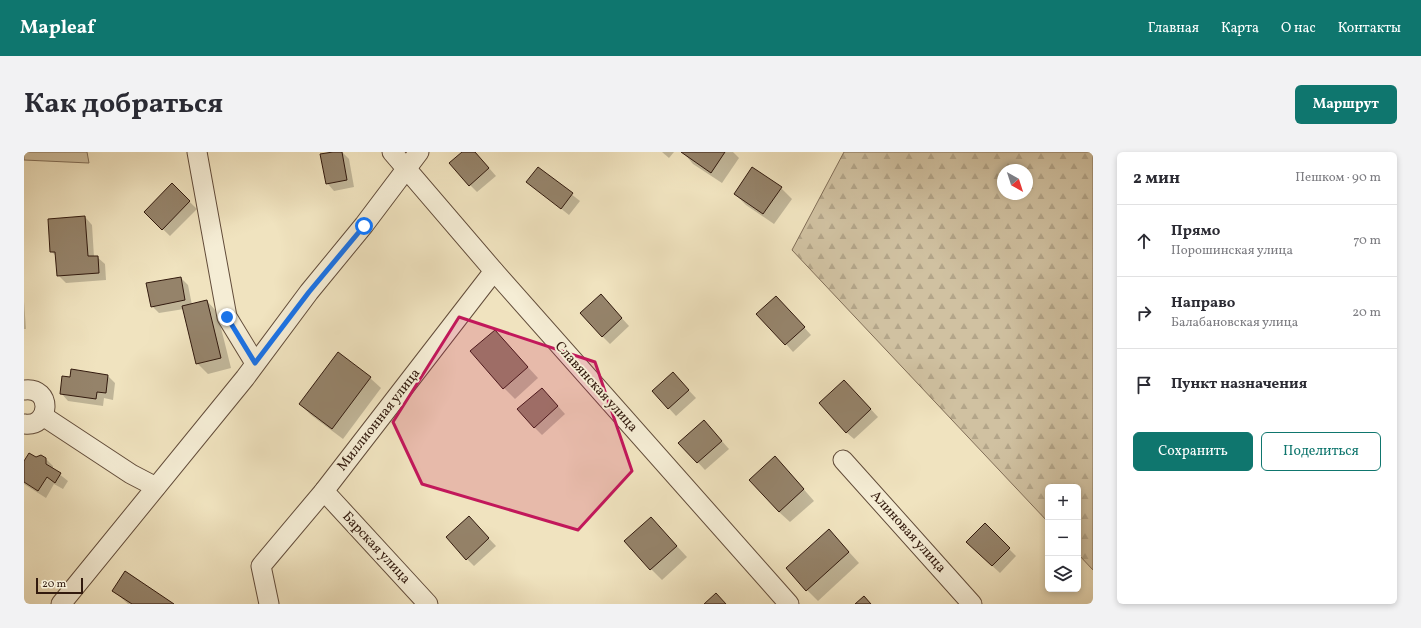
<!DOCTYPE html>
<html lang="ru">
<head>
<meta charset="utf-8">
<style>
  :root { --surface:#fff; --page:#f2f2f3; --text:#2b2b33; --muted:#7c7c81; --line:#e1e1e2; --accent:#0f766e }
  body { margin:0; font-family:Vollkorn,serif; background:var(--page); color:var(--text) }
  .controls { position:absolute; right:12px; bottom:12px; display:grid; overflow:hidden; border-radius:6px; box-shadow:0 2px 6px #0003 }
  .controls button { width:36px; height:36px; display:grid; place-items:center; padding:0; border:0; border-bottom:1px solid var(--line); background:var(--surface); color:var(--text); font:20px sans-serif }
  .compass { position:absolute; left:973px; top:12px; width:36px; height:36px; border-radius:50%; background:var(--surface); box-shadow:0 2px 6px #0003; rotate:141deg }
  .scale { position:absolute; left:12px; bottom:10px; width:47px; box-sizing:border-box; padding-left:4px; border:2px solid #321a0e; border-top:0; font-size:11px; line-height:14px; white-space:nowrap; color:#321a0e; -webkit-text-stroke:3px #f5edd5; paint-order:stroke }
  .stop { position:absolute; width:12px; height:12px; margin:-9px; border:3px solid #1a73e8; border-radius:50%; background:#fff }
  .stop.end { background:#1a73e8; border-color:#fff; box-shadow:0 1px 4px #0008 }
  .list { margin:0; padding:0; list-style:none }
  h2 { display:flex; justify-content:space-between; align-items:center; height:52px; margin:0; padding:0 16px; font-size:17px }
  h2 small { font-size:13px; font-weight:400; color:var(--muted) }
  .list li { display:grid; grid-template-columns:26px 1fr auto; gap:12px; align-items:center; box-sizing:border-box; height:72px; padding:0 16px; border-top:1px solid var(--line) }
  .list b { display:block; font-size:15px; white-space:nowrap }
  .list p { margin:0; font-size:13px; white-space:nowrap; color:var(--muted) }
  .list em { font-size:13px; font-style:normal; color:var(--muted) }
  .actions { display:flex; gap:8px; padding:12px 16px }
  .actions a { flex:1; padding:9px 0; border:1px solid var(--accent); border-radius:6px; text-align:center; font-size:14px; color:var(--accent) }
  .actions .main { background:var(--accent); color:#fff }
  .icon { flex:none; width:22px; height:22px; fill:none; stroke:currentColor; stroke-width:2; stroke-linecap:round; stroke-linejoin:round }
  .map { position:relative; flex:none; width:1069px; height:452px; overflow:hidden; border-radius:6px }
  header { display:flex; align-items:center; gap:24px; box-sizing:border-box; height:56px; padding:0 20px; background:var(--accent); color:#fff }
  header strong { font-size:19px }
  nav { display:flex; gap:22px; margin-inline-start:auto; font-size:14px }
  .intro { display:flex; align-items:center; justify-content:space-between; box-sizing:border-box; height:96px; padding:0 24px }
  h1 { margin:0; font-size:28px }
  .button { padding:10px 18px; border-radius:6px; background:var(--accent); color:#fff; font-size:14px; font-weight:700 }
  main { display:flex; gap:24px; padding:0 24px }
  aside { flex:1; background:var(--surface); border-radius:6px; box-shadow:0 2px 6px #0003 }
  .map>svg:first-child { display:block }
  .grass { fill:#d0c1a1; stroke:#816e58 }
  .forest { fill:url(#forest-firs); stroke:#816e58; fill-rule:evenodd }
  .shadow { fill:#0003 }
  .building { fill:#95836a; stroke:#321a0e }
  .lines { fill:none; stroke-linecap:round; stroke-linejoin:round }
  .minor-casing { stroke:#624c3a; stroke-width:21 }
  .minor { stroke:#f5edd5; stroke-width:19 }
  .route { stroke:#1a73e8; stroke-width:5 }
  .marked { fill:#c2185b; fill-opacity:0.2; stroke:#c2185b; stroke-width:3; stroke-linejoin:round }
  .labels { text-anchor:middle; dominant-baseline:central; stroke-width:4; stroke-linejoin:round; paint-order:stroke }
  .street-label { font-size:14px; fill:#321a0e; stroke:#f5edd5 }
</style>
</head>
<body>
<header>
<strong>Mapleaf</strong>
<nav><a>Главная</a><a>Карта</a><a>О нас</a><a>Контакты</a></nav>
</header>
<div class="intro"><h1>Как добраться</h1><a class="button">Маршрут</a></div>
<main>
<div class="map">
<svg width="1069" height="452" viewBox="0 0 1069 452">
  <defs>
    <pattern id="forest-firs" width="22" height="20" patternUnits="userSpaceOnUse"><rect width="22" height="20" fill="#d0c1a1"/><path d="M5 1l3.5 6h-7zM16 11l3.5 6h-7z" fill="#b3a589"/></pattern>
  </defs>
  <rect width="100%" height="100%" fill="#f0e3bf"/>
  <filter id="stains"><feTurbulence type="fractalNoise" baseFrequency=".005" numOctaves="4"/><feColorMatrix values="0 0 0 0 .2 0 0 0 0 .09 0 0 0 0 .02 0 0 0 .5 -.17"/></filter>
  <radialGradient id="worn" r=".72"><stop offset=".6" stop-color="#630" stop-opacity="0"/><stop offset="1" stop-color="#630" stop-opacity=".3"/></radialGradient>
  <path class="grass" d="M 0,0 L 63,0 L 65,11 L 0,8 Z"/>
  <path class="forest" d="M 820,0 L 1069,0 L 1069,418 L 1054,402 L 1054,335 L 1024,335 L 1024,370 L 768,98 ZM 979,18 L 1003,18 L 1003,42 L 979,42 Z"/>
  <g class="shadow">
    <path d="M 314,0 L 318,0 L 325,7 L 330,35 L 310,39 L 303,31 Z"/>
    <path d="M 439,0 L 451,0 L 472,24 L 453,40 L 446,33 Z"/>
    <path d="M 638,0 L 650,0 L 645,6 Z"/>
    <path d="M 659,0 L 709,0 L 715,6 L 698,31 L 669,12 Z"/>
    <path d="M 514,16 L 556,49 L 545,63 L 504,30 Z"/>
    <path d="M 148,33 L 173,57 L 146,84 L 121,60 Z"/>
    <path d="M 757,36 L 768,47 L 750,72 L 722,53 L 711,42 Z"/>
    <path d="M 61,65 L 68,73 L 70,105 L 73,105 L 81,112 L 82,128 L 42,131 L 34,123 L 33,105 L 27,99 Z"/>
    <path d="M 157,126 L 164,133 L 168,153 L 183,149 L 193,160 L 207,216 L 184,222 L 173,211 L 160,157 L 135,161 L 128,154 Z"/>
    <path d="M 0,149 L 2,177 L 0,177 Z"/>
    <path d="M 584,151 L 605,174 L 586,192 L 578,184 Z"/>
    <path d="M 759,152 L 787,183 L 769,200 L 762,192 Z"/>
    <path d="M 481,190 L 514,226 L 491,247 L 480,236 Z"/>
    <path d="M 84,224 L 91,231 L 89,248 L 80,246 L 79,254 L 44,249 L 37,241 L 47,226 Z"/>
    <path d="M 346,226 L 357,236 L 319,287 L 287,263 L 276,252 Z"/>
    <path d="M 656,229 L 672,246 L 652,264 L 629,239 Z"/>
    <path d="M 827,236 L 854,265 L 830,287 L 822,280 Z"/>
    <path d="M 525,244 L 541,262 L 518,283 L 510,275 Z"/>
    <path d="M 687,277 L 705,297 L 681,318 L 656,291 Z"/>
    <path d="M 12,306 L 22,307 L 29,314 L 29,317 L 44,329 L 39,337 L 30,332 L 22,346 L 0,332 L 0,311 Z"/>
    <path d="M 762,317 L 790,349 L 766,370 L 755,360 Z"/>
    <path d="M 452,373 L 472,394 L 450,414 L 443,407 Z"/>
    <path d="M 961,373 L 992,404 L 976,421 L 951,398 Z"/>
    <path d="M 637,377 L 663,405 L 638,428 L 627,417 Z"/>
    <path d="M 815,389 L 835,411 L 794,449 L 783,438 Z"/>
    <path d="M 89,438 L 148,452 L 104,452 Z"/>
  </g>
  <g class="building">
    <path d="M 309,0 L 318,0 L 323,28 L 302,32 L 296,2 Z"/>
    <path d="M 438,0 L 451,0 L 465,16 L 445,34 L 425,11 Z"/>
    <path d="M 657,0 L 701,0 L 687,21 Z"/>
    <path d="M 514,15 L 549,41 L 537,57 L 502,30 Z"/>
    <path d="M 728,15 L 758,35 L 739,62 L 710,42 Z"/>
    <path d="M 148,31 L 166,49 L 138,78 L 120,60 Z"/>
    <path d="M 61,64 L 64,104 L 74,104 L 75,121 L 33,124 L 31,100 L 26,100 L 24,67 Z"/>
    <path d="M 157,125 L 161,148 L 127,155 L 122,131 Z"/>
    <path d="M 577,142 L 598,166 L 578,185 L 556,161 Z"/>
    <path d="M 752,144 L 781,175 L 761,193 L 732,162 Z"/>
    <path d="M 183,148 L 197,206 L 172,212 L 158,154 Z"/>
    <path d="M 471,178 L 504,215 L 479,237 L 446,199 Z"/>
    <path d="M 314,200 L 347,225 L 308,277 L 275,252 Z"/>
    <path d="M 47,217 L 84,223 L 82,241 L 73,240 L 72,247 L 36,242 L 38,224 L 46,225 Z"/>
    <path d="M 649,220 L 665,238 L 644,257 L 628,239 Z"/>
    <path d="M 820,228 L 847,257 L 822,281 L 795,251 Z"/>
    <path d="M 518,236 L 534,254 L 510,276 L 493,257 Z"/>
    <path d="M 680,268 L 698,289 L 673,311 L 654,291 Z"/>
    <path d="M 5,301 L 12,305 L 17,303 L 22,306 L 22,312 L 37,321 L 31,331 L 23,325 L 14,339 L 0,330 L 0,309 Z"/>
    <path d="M 751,304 L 780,337 L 755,360 L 725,328 Z"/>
    <path d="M 445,364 L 465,386 L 442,408 L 422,385 Z"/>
    <path d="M 627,365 L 653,394 L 626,418 L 600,389 Z"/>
    <path d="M 961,371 L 986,396 L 968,414 L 942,390 Z"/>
    <path d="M 805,377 L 825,400 L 782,439 L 762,416 Z"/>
    <path d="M 101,419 L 150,452 L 108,452 L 88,439 Z"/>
    <path d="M 692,441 L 702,452 L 680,452 Z"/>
    <path d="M 840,444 L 847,452 L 831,452 Z"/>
  </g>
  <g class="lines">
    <defs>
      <g id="minor">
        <path d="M 173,0 L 203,165 L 231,211"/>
        <path d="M 368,0 L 470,119 L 765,452"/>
        <path d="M 0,238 C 29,234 27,276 0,272"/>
        <path d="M 19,264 L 107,322 L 132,335"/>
        <path d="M 819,308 L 948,452"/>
        <path d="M 300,339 L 404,452"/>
        <path d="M 37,452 L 221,226 L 285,140 L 340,73 L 395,0"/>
        <path d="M 245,452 L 237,414 L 300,339 L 470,119"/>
      </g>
    </defs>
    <use href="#minor" class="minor-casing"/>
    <use href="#minor" class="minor"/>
  </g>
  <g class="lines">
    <path class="route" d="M 203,165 L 231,211 L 285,140 L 340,74"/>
  </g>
  <path class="marked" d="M 435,165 L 571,210 L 608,319 L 554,378 L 398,332 L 369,270 Z"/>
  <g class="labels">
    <g class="street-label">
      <text transform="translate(572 235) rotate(48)">Славянская улица</text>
      <text transform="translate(355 268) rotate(-52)">Миллионная улица</text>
      <text transform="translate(884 380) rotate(48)">Алиновая улица</text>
      <text transform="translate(352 396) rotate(47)">Барская улица</text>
    </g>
  </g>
  <rect width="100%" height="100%" filter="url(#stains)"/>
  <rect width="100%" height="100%" fill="url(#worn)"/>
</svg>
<div class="controls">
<button>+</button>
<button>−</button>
<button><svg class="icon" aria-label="layers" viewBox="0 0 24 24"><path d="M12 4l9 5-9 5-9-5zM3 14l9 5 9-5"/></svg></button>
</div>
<svg class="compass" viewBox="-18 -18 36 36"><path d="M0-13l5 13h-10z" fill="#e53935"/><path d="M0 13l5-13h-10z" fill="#7c7c81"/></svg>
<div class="scale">20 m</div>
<div class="stop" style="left:340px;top:74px"></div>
<div class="stop end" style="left:203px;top:165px"></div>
</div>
<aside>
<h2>2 мин<small>Пешком · 90 m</small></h2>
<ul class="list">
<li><svg class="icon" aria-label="ahead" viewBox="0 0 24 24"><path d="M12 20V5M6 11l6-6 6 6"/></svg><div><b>Прямо</b><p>Порошинская улица</p></div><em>70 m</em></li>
<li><svg class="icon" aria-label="right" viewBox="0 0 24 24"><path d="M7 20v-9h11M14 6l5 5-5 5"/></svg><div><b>Направо</b><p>Балабановская улица</p></div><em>20 m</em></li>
<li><svg class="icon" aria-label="arrive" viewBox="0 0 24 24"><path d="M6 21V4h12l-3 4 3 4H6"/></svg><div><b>Пункт назначения</b></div></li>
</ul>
<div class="actions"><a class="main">Сохранить</a><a>Поделиться</a></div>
</aside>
</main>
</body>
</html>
